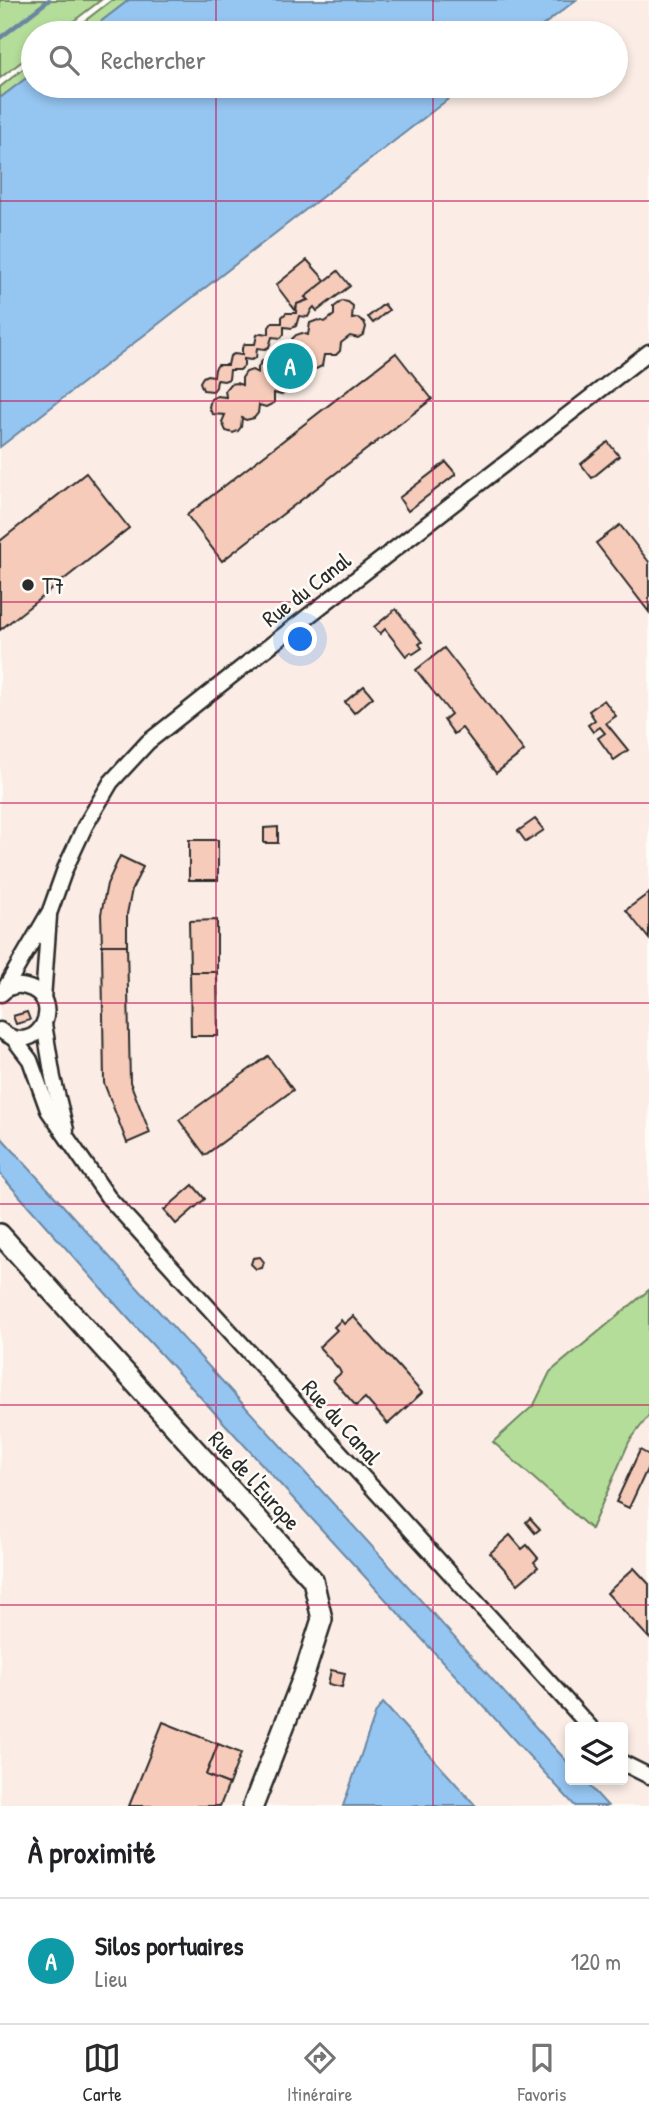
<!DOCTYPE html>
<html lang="fr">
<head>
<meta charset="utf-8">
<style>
  :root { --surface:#fff; --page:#f2f2f2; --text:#202124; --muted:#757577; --line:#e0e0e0; --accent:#2b2b2b }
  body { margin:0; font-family:"Patrick Hand",sans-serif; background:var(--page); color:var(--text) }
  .controls { position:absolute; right:21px; bottom:21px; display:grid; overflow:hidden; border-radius:7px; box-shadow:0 4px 10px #0003 }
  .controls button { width:63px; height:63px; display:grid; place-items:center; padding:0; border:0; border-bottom:2px solid var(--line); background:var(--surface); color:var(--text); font:35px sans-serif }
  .you { position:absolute; left:301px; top:640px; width:24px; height:24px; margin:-18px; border:5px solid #fff; border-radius:50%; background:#1a73e8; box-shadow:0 0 0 10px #1a73e833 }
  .badge { display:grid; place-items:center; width:46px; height:46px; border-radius:50%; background:var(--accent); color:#fff; font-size:23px; font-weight:700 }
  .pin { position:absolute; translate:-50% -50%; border:4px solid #fff; box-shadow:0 2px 7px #0006 }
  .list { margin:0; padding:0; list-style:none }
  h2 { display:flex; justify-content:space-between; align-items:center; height:91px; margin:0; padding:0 28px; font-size:30px }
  h2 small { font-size:23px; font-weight:400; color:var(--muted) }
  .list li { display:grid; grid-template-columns:46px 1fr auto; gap:21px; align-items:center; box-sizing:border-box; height:126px; padding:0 28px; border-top:2px solid var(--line) }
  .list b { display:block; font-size:26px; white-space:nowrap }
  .list p { margin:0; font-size:23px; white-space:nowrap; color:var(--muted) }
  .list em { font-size:23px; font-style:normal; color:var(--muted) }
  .icon { flex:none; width:38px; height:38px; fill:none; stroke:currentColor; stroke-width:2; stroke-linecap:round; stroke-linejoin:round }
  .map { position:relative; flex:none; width:649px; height:1806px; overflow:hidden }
  .search { position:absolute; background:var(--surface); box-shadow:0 4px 10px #0003; left:21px; right:21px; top:21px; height:77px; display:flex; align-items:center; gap:18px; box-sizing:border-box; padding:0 24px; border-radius:38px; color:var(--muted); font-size:26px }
  .sheet { height:217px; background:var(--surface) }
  nav { display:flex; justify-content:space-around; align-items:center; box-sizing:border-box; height:98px; border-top:2px solid var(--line); background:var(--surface); font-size:19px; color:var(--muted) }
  nav a { display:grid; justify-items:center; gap:4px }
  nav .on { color:var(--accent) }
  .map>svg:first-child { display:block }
  .built { fill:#fbede5; fill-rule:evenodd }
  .green { fill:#b4dd9a; stroke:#708462; stroke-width:2 }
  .water { fill:#95c5f1; stroke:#6b87a2; stroke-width:2 }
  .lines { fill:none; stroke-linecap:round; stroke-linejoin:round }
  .stream { stroke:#6b87a2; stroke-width:4.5 }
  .building { fill:#f7cbba; stroke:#2b2b2b; stroke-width:2 }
  .street-casing { stroke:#2b2b2b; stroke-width:19 }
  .secondary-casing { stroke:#2b2b2b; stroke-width:24 }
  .street { stroke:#fdfcf7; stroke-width:14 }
  .secondary { stroke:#fdfcf7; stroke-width:19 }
  .grid { fill:none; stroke:#c2185b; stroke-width:2; stroke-opacity:0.55 }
  .poi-dot { fill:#2b2b2b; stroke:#fdfcf7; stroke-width:2.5 }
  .labels { text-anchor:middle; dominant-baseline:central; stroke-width:5; stroke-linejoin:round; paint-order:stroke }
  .poi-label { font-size:23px; fill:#2b2b2b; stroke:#fdfcf7; text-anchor:start }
  .street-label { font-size:23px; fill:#2b2b2b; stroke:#fdfcf7 }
</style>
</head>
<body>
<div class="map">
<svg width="649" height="1806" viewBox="0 0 649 1806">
  <rect width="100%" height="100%" fill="#fdfcf7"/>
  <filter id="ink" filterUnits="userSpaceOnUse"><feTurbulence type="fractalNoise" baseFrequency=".0143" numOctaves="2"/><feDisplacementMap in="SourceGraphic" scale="14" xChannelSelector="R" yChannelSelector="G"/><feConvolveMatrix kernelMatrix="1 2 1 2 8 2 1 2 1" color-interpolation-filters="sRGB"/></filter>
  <g filter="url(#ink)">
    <path class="built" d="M 576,0 L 649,0 L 649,1806 L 0,1806 L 0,447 L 465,86 L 616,86 L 616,33 L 533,33 ZM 570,1727 L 623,1727 L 623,1780 L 570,1780 Z"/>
    <g class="green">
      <path d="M 0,0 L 101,0 L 58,33 L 33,33 L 33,53 L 0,78 Z"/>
      <path d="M 112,0 L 129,0 L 86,33 L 69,33 Z"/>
      <path d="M 33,61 L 33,73 L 0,98 L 0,87 Z"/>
      <path d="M 649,1290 L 649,1415 L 629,1442 L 591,1529 L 493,1442 L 534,1405 L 550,1372 Z"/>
    </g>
    <g class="water">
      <path d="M 129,0 L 576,0 L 533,33 L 86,33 Z"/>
      <path d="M 33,73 L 33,86 L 465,86 L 0,447 L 0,98 Z"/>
      <path d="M 0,1136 L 570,1765 L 570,1780 L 584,1780 L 608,1806 L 575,1806 L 126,1316 L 0,1174 Z"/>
      <path d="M 383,1703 L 476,1806 L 343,1806 L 376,1712 Z"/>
    </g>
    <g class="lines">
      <path class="stream" d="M 0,38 L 49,0"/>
    </g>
    <g class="building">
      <path d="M 307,260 L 326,281 L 305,297 L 308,300 L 297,304 L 295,310 L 276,285 Z"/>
      <path d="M 338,271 L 350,286 L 317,311 L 314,307 L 312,309 L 308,317 L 299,316 L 296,326 L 292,328 L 284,327 L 284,334 L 281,338 L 272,337 L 269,347 L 265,349 L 257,348 L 256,358 L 251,360 L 244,359 L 244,366 L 240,370 L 230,370 L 229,379 L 224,381 L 217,380 L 216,387 L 213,391 L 203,390 L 200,382 L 203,377 L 207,375 L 214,376 L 215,369 L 218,365 L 228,365 L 230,356 L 234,354 L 242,355 L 242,348 L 245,344 L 255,344 L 257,335 L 261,333 L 269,334 L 269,327 L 272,323 L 282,323 L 282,317 L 286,313 L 296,313 L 297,304 L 308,300 L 305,297 Z"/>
      <path d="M 342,301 L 348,302 L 353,306 L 352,319 L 358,318 L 364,322 L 366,327 L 364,334 L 358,338 L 350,336 L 341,343 L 340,351 L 336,355 L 324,355 L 322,366 L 316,369 L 308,367 L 306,378 L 301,381 L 291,381 L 291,387 L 288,392 L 281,395 L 274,393 L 274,403 L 266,407 L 259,405 L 258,413 L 254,418 L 246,420 L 242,418 L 241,427 L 238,431 L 233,433 L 226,431 L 222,422 L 225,415 L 212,414 L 209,407 L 211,399 L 217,396 L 226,397 L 225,390 L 230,384 L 236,383 L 242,385 L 242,378 L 246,372 L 252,370 L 258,373 L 258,367 L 263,360 L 271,358 L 275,360 L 278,348 L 283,345 L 292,347 L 292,339 L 296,335 L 302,333 L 308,335 L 310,323 L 318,320 L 325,322 L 334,315 L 334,307 Z"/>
      <path d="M 384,304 L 389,310 L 373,323 L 368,317 Z"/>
      <path d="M 396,353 L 432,399 L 222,561 L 187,515 Z"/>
      <path d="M 608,442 L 619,456 L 592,478 L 581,464 Z"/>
      <path d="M 446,462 L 456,474 L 408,511 L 399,498 Z"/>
      <path d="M 86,473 L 129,528 L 0,630 L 0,541 Z"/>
      <path d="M 620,525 L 649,562 L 649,612 L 596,543 Z"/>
      <path d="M 396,609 L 422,642 L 419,644 L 422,648 L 413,654 L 411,652 L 406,656 L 385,629 L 380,634 L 374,627 Z"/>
      <path d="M 444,648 L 524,751 L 496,773 L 462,728 L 454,734 L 444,720 L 451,714 L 416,670 Z"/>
      <path d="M 364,686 L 373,697 L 354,713 L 345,702 Z"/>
      <path d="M 604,700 L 616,716 L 606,723 L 628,750 L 614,760 L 598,738 L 605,733 L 600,727 L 593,732 L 588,725 L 595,720 L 589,711 Z"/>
      <path d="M 535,819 L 544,830 L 526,842 L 518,831 Z"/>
      <path d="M 278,827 L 278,843 L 264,843 L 264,828 Z"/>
      <rect x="189" y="840" width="29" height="40"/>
      <path d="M 120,856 L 143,867 L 132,889 L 127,914 L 127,945 L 102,945 L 101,914 L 107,884 Z"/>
      <path d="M 649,893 L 649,939 L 626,910 Z"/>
      <path d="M 217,920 L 217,972 L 190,972 L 189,921 Z"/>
      <path d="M 102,945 L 127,945 L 130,1082 L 150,1133 L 127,1143 L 104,1083 Z"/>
      <path d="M 190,972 L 217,972 L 218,1036 L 191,1036 Z"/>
      <path d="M 27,1012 L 30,1020 L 16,1024 L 13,1016 Z"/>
      <path d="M 268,1056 L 293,1090 L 205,1155 L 179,1120 Z"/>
      <path d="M 193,1185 L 205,1199 L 176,1224 L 164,1210 Z"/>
      <path d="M 260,1257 L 264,1262 L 262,1268 L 256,1269 L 251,1264 L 253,1258 Z"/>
      <path d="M 353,1316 L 422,1393 L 388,1424 L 365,1398 L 356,1406 L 333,1380 L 341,1373 L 339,1369 L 319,1347 L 337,1330 L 334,1327 L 341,1320 L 344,1324 Z"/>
      <path d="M 640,1450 L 649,1455 L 649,1465 L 629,1508 L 616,1502 Z"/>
      <path d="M 530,1518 L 540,1529 L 535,1533 L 526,1522 Z"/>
      <path d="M 510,1535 L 522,1549 L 527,1545 L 538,1558 L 534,1562 L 538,1567 L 518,1584 L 490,1553 Z"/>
      <path d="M 634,1568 L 649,1584 L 649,1638 L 607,1593 Z"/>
      <path d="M 331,1670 L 345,1673 L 342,1687 L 328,1684 Z"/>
      <path d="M 163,1722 L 218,1744 L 206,1775 L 229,1784 L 220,1806 L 129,1806 Z"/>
      <path d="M 218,1744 L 241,1753 L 229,1784 L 206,1775 Z"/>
    </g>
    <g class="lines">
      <defs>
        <g id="street">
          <path d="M 4,990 L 50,911 L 65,869 L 85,826 L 111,782 L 148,742 L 254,658 L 649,352"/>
          <path d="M 43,999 L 49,916"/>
          <path d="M 44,1024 L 53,1078 L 66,1130"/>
          <path d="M 0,1030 C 38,1062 68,998 26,987 C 17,984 8,987 1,994"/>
          <path d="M 14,1039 L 30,1060 L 48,1110 L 108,1197 L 590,1727"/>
          <path d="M 623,1763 L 649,1776"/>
        </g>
        <path id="secondary" d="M 0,1234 L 313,1580 L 322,1619 L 304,1675 L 253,1806"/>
      </defs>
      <use href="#street" class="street-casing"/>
      <use href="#secondary" class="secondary-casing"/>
      <use href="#street" class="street"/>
      <use href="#secondary" class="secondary"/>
    </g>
  </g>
  <path class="grid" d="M 216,0 L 216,33M 433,0 L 433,33M 216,86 L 216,1806M 433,86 L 433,1806M 0,201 L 649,201M 0,401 L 649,401M 0,602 L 649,602M 0,803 L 649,803M 0,1003 L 649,1003M 0,1204 L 649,1204M 0,1405 L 649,1405M 0,1605 L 649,1605"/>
  <circle class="poi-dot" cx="28" cy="585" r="7"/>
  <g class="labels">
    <g class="poi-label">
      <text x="42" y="585">T7</text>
    </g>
    <g class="street-label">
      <text transform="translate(306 589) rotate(-38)">Rue du Canal</text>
      <text transform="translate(342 1422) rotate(48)">Rue du Canal</text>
      <text transform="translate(255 1480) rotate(48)">Rue de l'Europe</text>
    </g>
  </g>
</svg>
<div class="controls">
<button><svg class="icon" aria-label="layers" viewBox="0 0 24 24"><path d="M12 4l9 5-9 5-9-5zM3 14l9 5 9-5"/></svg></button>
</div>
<div class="you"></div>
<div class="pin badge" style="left:290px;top:366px;background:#0f9aa8">A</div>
<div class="search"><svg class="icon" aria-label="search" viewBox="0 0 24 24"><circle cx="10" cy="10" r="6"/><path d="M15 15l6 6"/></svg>Rechercher</div>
</div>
<section class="sheet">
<h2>À proximité<small></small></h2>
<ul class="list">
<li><span class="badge" style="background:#0f9aa8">A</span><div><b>Silos portuaires</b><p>Lieu</p></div><em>120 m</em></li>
</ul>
</section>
<nav>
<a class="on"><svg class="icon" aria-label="map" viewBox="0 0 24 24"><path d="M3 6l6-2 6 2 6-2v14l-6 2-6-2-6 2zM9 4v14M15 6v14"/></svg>Carte</a>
<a><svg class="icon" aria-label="directions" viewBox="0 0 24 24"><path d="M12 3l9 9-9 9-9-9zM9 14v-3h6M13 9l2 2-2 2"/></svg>Itinéraire</a>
<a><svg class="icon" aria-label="saved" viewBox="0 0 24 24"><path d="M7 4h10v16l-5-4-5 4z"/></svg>Favoris</a>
</nav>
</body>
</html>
